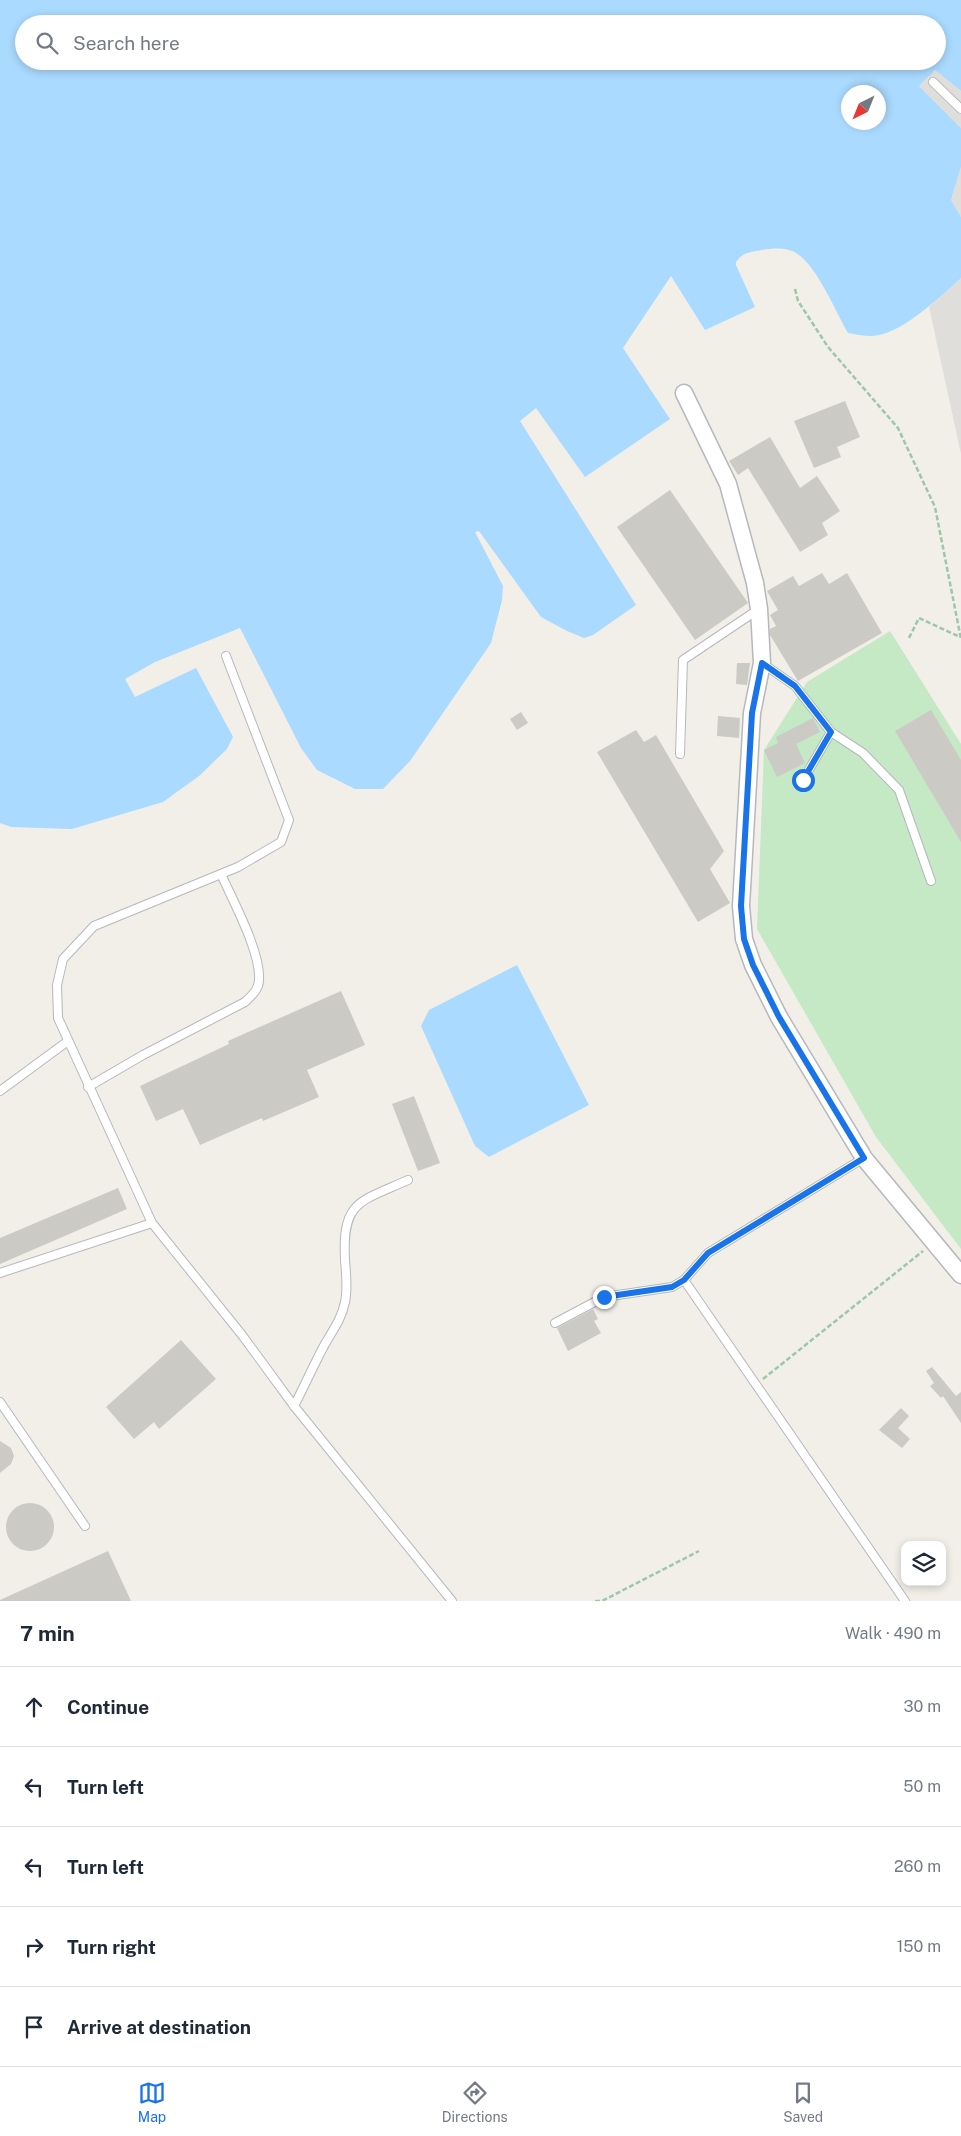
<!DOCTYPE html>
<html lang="en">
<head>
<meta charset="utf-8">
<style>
  :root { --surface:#fff; --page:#f2f2f3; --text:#1f2937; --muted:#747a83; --line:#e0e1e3; --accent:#1a73e8 }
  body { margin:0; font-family:"Public Sans",sans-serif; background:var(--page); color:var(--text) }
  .controls { position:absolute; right:15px; bottom:15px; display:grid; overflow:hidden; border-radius:10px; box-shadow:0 2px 8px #0003 }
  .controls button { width:45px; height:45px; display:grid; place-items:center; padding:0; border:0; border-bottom:1px solid var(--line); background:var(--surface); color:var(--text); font:25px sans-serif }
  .compass { position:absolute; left:841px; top:85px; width:45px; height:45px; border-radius:50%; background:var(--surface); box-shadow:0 2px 8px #0003; rotate:223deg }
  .stop { position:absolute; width:15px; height:15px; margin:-11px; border:4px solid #1a73e8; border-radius:50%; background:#fff }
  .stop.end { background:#1a73e8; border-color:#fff; box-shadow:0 1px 5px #0008 }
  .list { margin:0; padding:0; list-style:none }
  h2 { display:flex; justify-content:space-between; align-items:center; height:65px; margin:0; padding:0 20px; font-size:21px }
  h2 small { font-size:16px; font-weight:400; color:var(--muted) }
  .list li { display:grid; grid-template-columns:32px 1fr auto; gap:15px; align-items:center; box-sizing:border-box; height:80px; padding:0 20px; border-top:1px solid var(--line) }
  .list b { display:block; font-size:19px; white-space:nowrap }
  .list em { font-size:16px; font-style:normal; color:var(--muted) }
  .icon { flex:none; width:28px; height:28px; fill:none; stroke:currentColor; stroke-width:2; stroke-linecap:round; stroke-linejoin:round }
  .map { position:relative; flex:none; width:961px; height:1601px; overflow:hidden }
  .search { position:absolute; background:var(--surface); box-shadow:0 2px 8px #0003; left:15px; right:15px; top:15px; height:55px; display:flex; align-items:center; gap:12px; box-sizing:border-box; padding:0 18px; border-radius:28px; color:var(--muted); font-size:19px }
  .sheet { height:465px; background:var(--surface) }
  nav { display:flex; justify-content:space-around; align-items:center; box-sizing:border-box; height:70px; border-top:1px solid var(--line); background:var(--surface); font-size:14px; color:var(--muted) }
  nav a { display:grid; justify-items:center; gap:2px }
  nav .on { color:var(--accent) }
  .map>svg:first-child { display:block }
  .industrial { fill:#e0deda }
  .green { fill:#c5e8c5 }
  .water { fill:#aadaff; fill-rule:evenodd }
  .building { fill:#cccac5 }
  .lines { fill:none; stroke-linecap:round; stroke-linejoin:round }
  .lane-casing { stroke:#b5b8bc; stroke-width:10 }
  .street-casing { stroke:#b5b8bc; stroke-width:19 }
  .path { stroke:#9cc7a9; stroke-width:2.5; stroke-dasharray:5 2.5; stroke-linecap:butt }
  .lane { stroke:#fff; stroke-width:8 }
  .street { stroke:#fff; stroke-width:16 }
  .route { stroke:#1a73e8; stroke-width:6 }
</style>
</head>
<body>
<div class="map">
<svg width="961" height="1601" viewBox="0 0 961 1601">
  <rect width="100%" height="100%" fill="#f1efe8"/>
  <g class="industrial">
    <path d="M 935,70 L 961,91 L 961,128 L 919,86 Z"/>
    <path d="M 961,167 L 961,217 L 951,200 Z"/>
    <path d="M 961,278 L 961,454 L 929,307 Z"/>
  </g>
  <path class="green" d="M 890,631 L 961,744 L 961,1249 L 876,1137 L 757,929 L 764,750 L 807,682 Z"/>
  <g class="water">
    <path d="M 0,0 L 961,0 L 961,91 L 935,70 L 919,86 L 961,128 L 961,167 L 951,200 L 961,217 L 961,278 C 941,296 900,336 871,336 C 864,336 855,334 848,333 C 836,312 818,269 799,255 C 789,247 774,248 762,250 C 751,252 743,252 736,262 L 736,265 L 755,307 L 705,330 L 671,276 L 623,348 L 670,419 L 585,477 L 536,408 L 520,421 L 636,605 L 593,635 L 584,638 L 567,631 L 541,617 L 479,531 L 475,532 L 503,586 L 502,600 L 491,643 L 410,761 L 383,789 L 355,789 L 317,770 L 301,748 L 240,628 L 155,662 L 125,679 L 135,697 L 196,668 L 233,737 L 227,749 L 199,776 L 163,802 L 72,829 L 11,827 L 0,823 ZM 24,24 L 937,24 L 937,61 L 24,61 ZM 848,92 L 878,92 L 878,122 L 848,122 Z"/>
    <path d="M 517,965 L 589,1105 L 489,1157 L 475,1146 L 421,1026 L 429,1010 Z"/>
  </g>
  <g class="building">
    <path d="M 845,401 L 860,437 L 837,447 L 841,457 L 814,468 L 794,421 Z"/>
    <path d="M 770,437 L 800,488 L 817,476 L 840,511 L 822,523 L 828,535 L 800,552 L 748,468 L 738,475 L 729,461 Z"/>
    <path d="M 670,490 L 748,603 L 695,640 L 617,527 Z"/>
    <path d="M 822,573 L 829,584 L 847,573 L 882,633 L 798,681 L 770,635 L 770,629 L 776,626 L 770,615 L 778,610 L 767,591 L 793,576 L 799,586 Z"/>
    <path d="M 737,663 L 750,663 L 747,685 L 736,684 Z"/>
    <path d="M 931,710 L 961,760 L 961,842 L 895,731 Z"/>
    <path d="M 521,712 L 528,723 L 517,730 L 510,719 Z"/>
    <path d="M 718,716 L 740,718 L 739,738 L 717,736 Z"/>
    <path d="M 813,718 L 820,732 L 796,744 L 805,763 L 777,777 L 764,750 L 778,743 L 776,737 Z"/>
    <path d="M 636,730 L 644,742 L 656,735 L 724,851 L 710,869 L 730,903 L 698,922 L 597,752 Z"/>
    <path d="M 341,991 L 365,1045 L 307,1070 L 319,1097 L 263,1121 L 262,1118 L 200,1145 L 183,1109 L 156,1121 L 140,1086 L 229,1044 L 228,1041 Z"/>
    <path d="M 414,1096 L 440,1163 L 418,1171 L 392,1104 Z"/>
    <path d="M 118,1188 L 127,1209 L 0,1264 L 0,1238 Z"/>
    <path d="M 593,1309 L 598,1319 L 594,1321 L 601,1333 L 568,1351 L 557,1328 Z"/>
    <path d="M 181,1340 L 216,1379 L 159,1429 L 154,1422 L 134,1439 L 106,1407 Z"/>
    <path d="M 932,1367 L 956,1396 L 961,1392 L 961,1423 L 943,1396 L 941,1398 L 930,1386 L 934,1383 L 926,1371 Z"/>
    <path d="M 901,1408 L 909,1416 L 898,1428 L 910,1439 L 902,1448 L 879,1430 Z"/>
    <path d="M 0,1441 L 11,1448 L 14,1456 L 11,1464 L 0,1473 Z"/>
    <circle cx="30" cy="1527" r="24"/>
    <path d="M 108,1551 L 131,1601 L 0,1601 L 0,1600 Z"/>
  </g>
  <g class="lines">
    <defs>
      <g id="lane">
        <path d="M 933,82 L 961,109"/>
        <path d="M 226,656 L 289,820 L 281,842 L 238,867 L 94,926 L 63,959 L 57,985 L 58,1018 L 152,1223 L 242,1335 L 294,1406 L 452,1601"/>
        <path d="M 762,663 L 795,686 L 831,732 L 803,780"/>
        <path d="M 831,732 L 863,753 L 899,790 L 931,881"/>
        <path d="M 680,754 L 683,660 L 759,609"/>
        <path d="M 88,1087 L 143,1055 L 245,1002 C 251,996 259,990 259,980 C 261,952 233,901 221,874"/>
        <path d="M 0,1091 L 68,1041"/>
        <path d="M 0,1273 L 152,1223"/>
        <path d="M 684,1280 L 905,1601"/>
        <path d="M 555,1323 L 604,1297 L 672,1287 L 684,1280 L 708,1253 L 864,1158"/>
        <path d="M 0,1402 L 85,1526"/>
        <path d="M 294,1406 C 305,1385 314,1364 325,1344 C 333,1330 342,1318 345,1302 C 348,1289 346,1274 345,1260 C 342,1201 359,1202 408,1180"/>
      </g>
      <path id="street" d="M 684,393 L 728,484 L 755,583 L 759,609 L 762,663 L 752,713 L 741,906 L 744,939 L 753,965 L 779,1017 L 864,1158 L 961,1275"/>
    </defs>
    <use href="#lane" class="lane-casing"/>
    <use href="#street" class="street-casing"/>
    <g class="path">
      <path d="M 795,289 L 798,301 L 828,347 L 898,428 L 935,507 L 961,639"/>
      <path d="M 909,638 L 919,618 L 960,637"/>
      <path d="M 763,1379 L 923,1251"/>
      <path d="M 595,1601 L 602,1601 L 699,1551"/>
    </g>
    <use href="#lane" class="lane"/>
    <use href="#street" class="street"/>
  </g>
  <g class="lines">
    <path class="route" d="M 604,1297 L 672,1287 L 684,1280 L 708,1253 L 864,1158 L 779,1017 L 753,965 L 744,939 L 741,906 L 752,713 L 762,663 L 795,686 L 831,732 L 803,780"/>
  </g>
</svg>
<div class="controls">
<button><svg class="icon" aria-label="layers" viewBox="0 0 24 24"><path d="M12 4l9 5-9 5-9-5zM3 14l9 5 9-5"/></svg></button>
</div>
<svg class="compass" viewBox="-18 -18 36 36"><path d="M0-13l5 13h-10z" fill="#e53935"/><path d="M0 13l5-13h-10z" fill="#747a83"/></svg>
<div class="stop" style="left:803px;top:780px"></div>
<div class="stop end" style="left:604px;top:1297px"></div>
<div class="search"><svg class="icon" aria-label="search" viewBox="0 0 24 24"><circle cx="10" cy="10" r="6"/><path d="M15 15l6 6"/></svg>Search here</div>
</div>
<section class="sheet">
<h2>7 min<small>Walk · 490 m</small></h2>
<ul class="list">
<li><svg class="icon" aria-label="ahead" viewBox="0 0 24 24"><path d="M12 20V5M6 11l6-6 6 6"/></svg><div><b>Continue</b></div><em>30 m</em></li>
<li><svg class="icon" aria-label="left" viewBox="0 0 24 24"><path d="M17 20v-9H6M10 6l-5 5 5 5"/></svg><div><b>Turn left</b></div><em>50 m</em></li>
<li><svg class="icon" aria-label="left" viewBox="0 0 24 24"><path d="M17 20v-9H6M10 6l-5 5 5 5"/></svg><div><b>Turn left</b></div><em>260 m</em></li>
<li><svg class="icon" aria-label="right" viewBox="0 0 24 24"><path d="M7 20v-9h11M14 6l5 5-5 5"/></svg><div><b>Turn right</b></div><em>150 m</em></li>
<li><svg class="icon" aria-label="arrive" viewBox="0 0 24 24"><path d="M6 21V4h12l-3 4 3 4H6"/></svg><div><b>Arrive at destination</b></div></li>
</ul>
</section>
<nav>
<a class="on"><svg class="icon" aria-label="map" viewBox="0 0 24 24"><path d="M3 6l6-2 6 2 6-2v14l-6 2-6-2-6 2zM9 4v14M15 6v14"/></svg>Map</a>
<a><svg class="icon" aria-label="directions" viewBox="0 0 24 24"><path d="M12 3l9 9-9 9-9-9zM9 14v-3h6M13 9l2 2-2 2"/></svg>Directions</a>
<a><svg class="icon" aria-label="saved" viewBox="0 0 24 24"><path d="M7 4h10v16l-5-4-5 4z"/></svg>Saved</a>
</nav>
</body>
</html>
